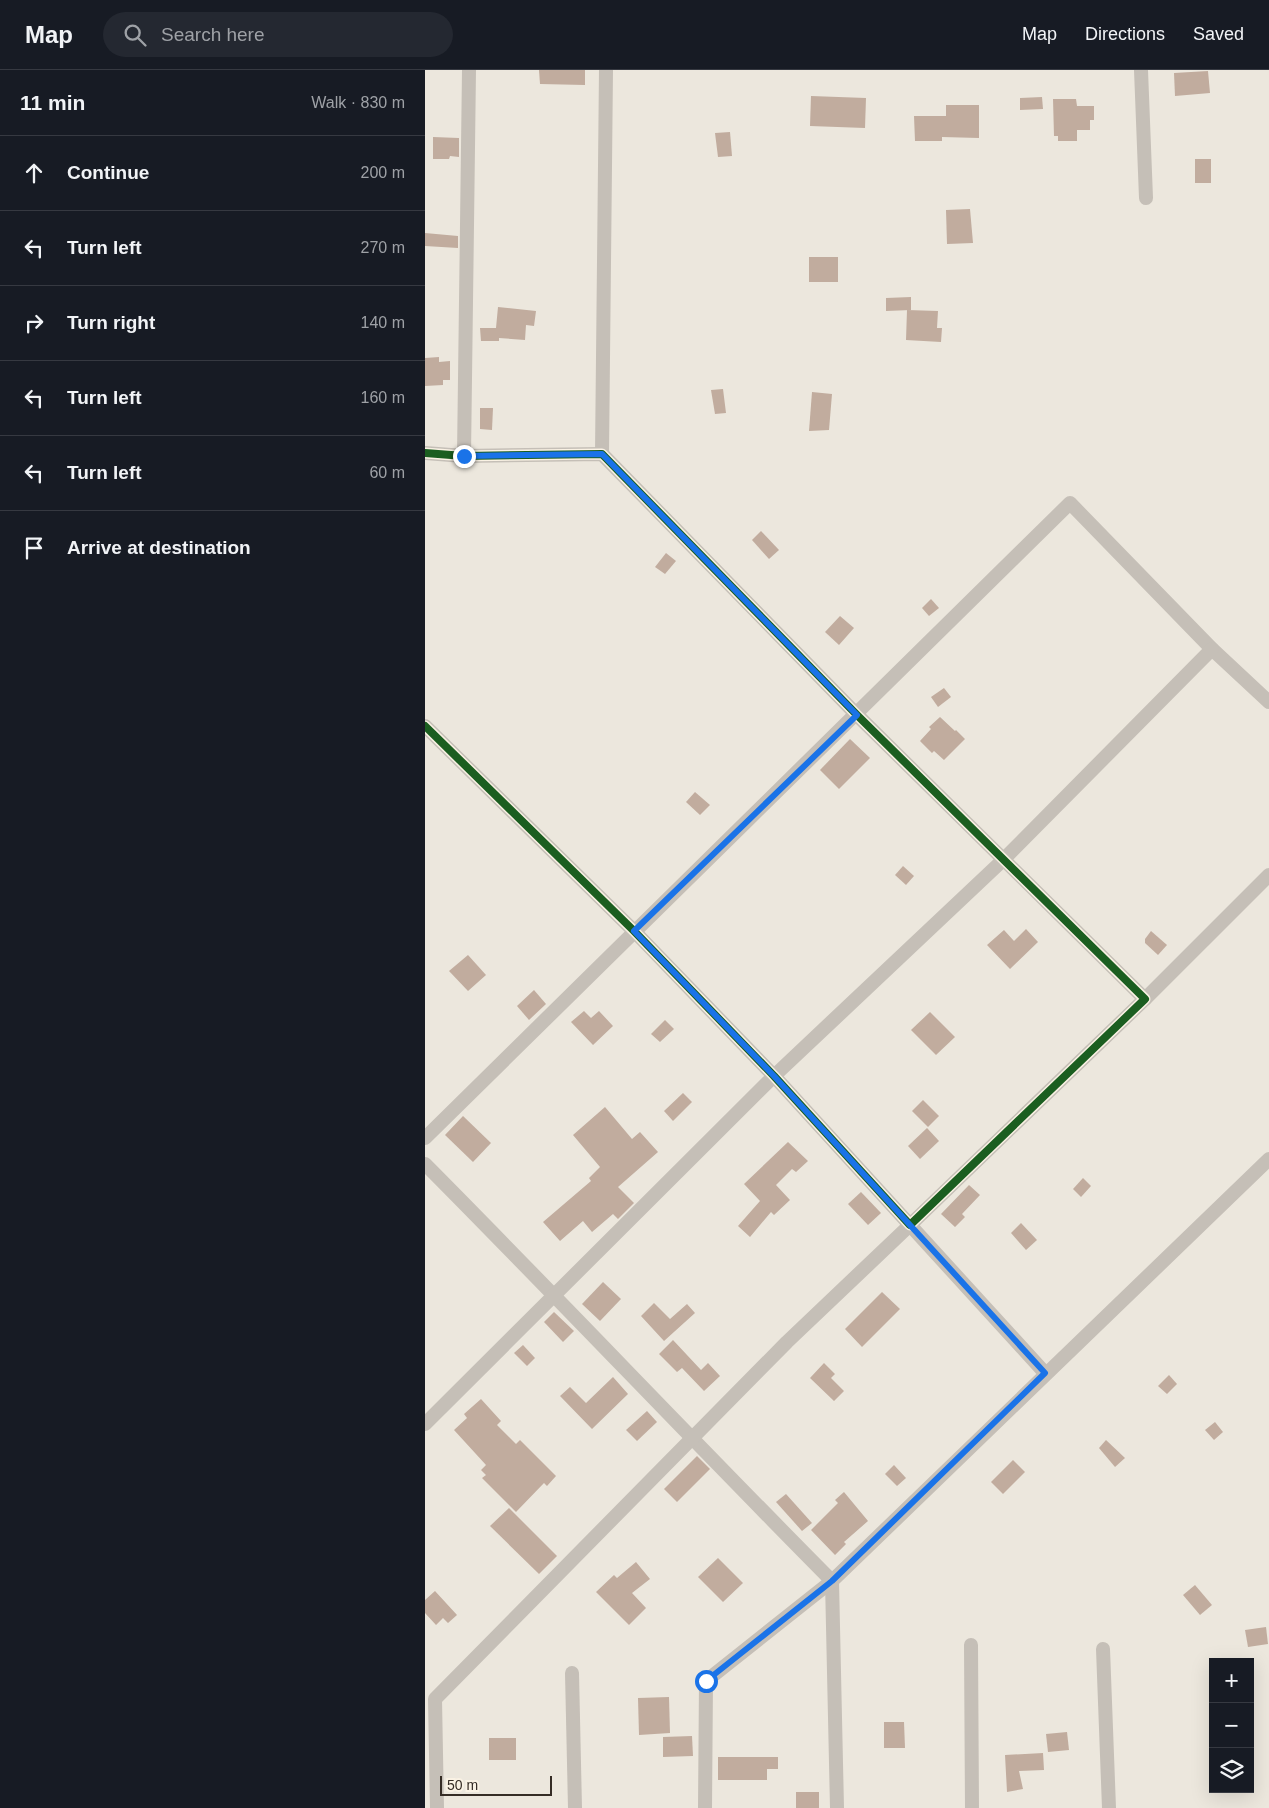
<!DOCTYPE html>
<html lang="en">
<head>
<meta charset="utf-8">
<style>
  :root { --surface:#171b24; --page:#242831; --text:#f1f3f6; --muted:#9ea1a6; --line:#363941 }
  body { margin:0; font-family:Helvetica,sans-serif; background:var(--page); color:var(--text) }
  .controls { position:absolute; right:15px; bottom:15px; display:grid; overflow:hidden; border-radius:0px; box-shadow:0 5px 20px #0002 }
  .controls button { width:45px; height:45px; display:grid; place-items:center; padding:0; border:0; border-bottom:1px solid var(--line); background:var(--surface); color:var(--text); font:25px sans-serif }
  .scale { position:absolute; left:15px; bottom:12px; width:112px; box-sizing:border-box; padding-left:5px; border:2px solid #352c25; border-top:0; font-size:14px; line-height:18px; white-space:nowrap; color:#352c25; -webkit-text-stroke:4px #faf2e4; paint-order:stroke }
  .stop { position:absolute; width:15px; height:15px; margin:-11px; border:4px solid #1a73e8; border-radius:50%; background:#fff }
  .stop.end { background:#1a73e8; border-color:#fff; box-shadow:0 1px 5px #0008 }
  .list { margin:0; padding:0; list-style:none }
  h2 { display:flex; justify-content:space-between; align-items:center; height:65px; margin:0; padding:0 20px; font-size:21px }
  h2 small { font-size:16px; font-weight:400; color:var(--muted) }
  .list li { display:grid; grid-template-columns:32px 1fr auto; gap:15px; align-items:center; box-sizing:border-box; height:75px; padding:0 20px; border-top:1px solid var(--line) }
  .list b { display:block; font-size:19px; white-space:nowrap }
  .list em { font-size:16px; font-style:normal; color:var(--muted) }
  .icon { flex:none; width:28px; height:28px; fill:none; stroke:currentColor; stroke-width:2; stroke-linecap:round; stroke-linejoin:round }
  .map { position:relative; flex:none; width:844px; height:1738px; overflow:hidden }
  header { display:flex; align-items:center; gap:30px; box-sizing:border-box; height:70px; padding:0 25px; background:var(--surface); border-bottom:1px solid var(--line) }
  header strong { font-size:24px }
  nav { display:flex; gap:28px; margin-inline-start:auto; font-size:18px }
  .search { width:350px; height:45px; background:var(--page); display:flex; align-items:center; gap:12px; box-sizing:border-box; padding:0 18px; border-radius:28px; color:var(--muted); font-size:19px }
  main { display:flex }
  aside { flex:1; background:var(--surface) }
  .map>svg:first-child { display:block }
  .building { fill:#c1ac9e }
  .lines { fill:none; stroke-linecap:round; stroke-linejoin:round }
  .minor { stroke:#c5bfb7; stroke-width:14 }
  .cycleway-casing { stroke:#faf2e4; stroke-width:11 }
  .cycleway { stroke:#1b5e20; stroke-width:8 }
  .route { stroke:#1a73e8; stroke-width:6 }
</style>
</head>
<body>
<header>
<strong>Map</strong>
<div class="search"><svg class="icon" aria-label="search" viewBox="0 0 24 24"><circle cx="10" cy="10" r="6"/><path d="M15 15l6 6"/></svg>Search here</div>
<nav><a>Map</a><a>Directions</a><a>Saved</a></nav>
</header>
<main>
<aside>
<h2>11 min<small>Walk · 830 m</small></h2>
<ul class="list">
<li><svg class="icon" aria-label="ahead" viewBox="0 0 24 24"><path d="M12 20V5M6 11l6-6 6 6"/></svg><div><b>Continue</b></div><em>200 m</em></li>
<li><svg class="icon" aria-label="left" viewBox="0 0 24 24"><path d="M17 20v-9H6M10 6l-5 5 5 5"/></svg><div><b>Turn left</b></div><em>270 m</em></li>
<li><svg class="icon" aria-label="right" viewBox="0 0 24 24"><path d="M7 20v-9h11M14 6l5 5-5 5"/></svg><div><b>Turn right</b></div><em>140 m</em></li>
<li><svg class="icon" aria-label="left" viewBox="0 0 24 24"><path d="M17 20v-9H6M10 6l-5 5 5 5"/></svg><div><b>Turn left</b></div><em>160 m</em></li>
<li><svg class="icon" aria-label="left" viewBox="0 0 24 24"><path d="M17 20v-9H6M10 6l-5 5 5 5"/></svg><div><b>Turn left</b></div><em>60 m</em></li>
<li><svg class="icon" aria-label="arrive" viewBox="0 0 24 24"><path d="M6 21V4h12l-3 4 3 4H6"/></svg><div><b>Arrive at destination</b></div></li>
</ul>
</aside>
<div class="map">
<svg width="844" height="1738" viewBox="0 0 844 1738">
  <rect width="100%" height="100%" fill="#ece7dd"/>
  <g class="building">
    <path d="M 114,0 L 160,0 L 160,15 L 115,14 Z"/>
    <path d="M 783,1 L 785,23 L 750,26 L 749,3 Z"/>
    <path d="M 386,26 L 441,28 L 440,58 L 385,56 Z"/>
    <path d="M 617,27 L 618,39 L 595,40 L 595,28 Z"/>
    <path d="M 628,29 L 651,29 L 652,36 L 669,36 L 669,50 L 665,50 L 665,60 L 652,60 L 652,71 L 633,71 L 633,66 L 629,66 Z"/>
    <path d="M 521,35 L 554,35 L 554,68 L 517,67 L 517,71 L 490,71 L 489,46 L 521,46 Z"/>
    <path d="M 305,62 L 307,86 L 293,87 L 290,63 Z"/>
    <path d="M 8,67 L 34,68 L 34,87 L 25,86 L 24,89 L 8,89 Z"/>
    <rect x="770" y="89" width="16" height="24"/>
    <path d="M 545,139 L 548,173 L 522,174 L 521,140 Z"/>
    <path d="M 0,163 L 33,166 L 33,178 L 0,176 Z"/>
    <rect x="384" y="187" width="29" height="25"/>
    <path d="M 486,227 L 486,240 L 461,241 L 461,228 Z"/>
    <path d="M 73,237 L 111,241 L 109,256 L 101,255 L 100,270 L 74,268 L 74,271 L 56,271 L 55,258 L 71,258 Z"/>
    <path d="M 482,240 L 513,241 L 512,258 L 517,258 L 516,272 L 481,270 Z"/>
    <path d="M 14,287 L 14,292 L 25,291 L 25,310 L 18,310 L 18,315 L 0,316 L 0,288 Z"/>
    <path d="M 298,319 L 301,343 L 290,344 L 286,320 Z"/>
    <path d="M 387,322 L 407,324 L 404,360 L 384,361 Z"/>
    <path d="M 55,338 L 68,338 L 67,360 L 55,359 Z"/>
    <path d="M 336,461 L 354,480 L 344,489 L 327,470 Z"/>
    <path d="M 241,483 L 251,491 L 240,504 L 230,497 Z"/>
    <path d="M 506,529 L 514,538 L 504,546 L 497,538 Z"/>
    <path d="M 415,546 L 429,558 L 414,575 L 400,562 Z"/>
    <path d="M 519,618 L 526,627 L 513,637 L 506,627 Z"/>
    <path d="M 515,647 L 530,661 L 531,660 L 540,669 L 519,690 L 509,681 L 507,683 L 495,671 L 506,659 L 504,657 Z"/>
    <path d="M 425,669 L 445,688 L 414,719 L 395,700 Z"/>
    <path d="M 270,722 L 285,735 L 275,745 L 261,732 Z"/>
    <path d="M 478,796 L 489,806 L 481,815 L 470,805 Z"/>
    <path d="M 601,859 L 613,872 L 585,899 L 562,875 L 579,860 L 589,871 Z"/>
    <path d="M 726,861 L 742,875 L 733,885 L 720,873 L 720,869 Z"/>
    <path d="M 43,885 L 61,905 L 43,921 L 24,901 Z"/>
    <path d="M 109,920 L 121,934 L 104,950 L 92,936 Z"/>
    <path d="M 159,941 L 166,948 L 174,941 L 188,956 L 168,975 L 146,952 Z"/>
    <path d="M 505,942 L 530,967 L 511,985 L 486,960 Z"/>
    <path d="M 240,950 L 249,959 L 235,972 L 226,964 Z"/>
    <path d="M 258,1023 L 267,1032 L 248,1051 L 239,1041 Z"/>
    <path d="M 498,1030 L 514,1046 L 503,1057 L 487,1041 Z"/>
    <path d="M 180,1037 L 207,1069 L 215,1062 L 233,1082 L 193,1117 L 209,1133 L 193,1149 L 188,1144 L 167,1162 L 158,1151 L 135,1171 L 118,1152 L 166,1111 L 164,1108 L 175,1097 L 148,1065 Z"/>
    <path d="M 38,1046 L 66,1073 L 48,1092 L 20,1065 Z"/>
    <path d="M 502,1058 L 514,1071 L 495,1089 L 483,1076 Z"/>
    <path d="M 363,1072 L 383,1091 L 371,1102 L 367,1099 L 351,1115 L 365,1130 L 349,1145 L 346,1142 L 325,1167 L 313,1156 L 335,1131 L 319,1114 Z"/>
    <path d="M 658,1108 L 666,1116 L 656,1127 L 648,1119 Z"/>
    <path d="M 544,1115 L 555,1125 L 537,1144 L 540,1147 L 530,1157 L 516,1144 Z"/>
    <path d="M 436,1122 L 456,1143 L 443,1155 L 423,1134 Z"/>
    <path d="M 596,1153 L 612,1170 L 601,1180 L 586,1163 Z"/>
    <path d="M 178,1212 L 196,1229 L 175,1251 L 157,1234 Z"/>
    <path d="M 457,1222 L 475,1239 L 437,1277 L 420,1259 Z"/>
    <path d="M 229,1233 L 245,1249 L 262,1234 L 270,1243 L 239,1271 L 216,1246 Z"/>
    <path d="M 129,1242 L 149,1261 L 138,1272 L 119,1252 Z"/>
    <path d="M 248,1270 L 276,1300 L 283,1293 L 295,1306 L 279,1321 L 257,1298 L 252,1302 L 234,1284 Z"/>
    <path d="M 98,1275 L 110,1288 L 102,1296 L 89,1283 Z"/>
    <path d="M 399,1293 L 410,1304 L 406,1308 L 419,1321 L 409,1331 L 385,1308 Z"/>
    <path d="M 744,1305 L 752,1314 L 742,1324 L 733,1316 Z"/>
    <path d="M 188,1307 L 203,1324 L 167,1359 L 135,1326 L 145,1317 L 161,1333 Z"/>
    <path d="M 56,1329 L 76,1351 L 72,1355 L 91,1374 L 95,1370 L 131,1406 L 122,1416 L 119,1413 L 91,1442 L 57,1408 L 61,1405 L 56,1400 L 61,1395 L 29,1360 L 42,1348 L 39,1344 Z"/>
    <path d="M 222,1341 L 232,1352 L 212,1371 L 201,1360 Z"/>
    <path d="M 790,1352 L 798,1362 L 789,1370 L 780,1360 Z"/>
    <path d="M 681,1370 L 700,1388 L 690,1397 L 674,1378 Z"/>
    <path d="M 272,1386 L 285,1399 L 252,1432 L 239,1419 Z"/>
    <path d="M 588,1390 L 600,1402 L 578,1424 L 566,1412 Z"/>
    <path d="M 469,1395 L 481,1408 L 472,1416 L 460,1404 Z"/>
    <path d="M 419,1422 L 443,1451 L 419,1472 L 421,1474 L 410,1485 L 386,1460 L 413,1433 L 410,1430 Z"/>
    <path d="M 361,1424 L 387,1453 L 377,1461 L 351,1432 Z"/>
    <path d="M 84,1438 L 132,1486 L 114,1504 L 65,1456 Z"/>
    <path d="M 293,1488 L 318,1513 L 298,1532 L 273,1507 Z"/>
    <path d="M 211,1492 L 225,1509 L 207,1523 L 221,1538 L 204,1555 L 171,1522 L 189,1505 L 192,1508 Z"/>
    <path d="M 770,1515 L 787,1535 L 775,1545 L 758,1525 Z"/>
    <path d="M 10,1521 L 32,1545 L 23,1553 L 18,1548 L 11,1555 L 0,1543 L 0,1530 Z"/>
    <path d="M 841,1557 L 843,1574 L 823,1577 L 820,1560 Z"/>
    <path d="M 244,1627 L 245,1663 L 214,1665 L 213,1628 Z"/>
    <path d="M 459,1652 L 479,1652 L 480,1678 L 459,1678 Z"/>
    <path d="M 642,1662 L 644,1680 L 623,1682 L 621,1664 Z"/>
    <path d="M 267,1666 L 268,1686 L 238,1687 L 238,1667 Z"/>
    <rect x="64" y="1668" width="27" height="22"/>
    <path d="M 618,1683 L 619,1700 L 594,1701 L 598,1719 L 582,1722 L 580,1685 Z"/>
    <path d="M 293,1687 L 353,1687 L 353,1699 L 342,1699 L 342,1710 L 293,1710 Z"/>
    <rect x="371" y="1722" width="23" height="16"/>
  </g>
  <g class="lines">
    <g class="minor">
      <path d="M 716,0 L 721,128"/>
      <path d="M 0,383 L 39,386 L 177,384 L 432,645 L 720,929 L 485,1155 L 349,1006 L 209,861 L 0,656"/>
      <path d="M 177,384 L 181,0"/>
      <path d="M 39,386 L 44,0"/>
      <path d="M 720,929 L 844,805"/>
      <path d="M 0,1068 C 214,855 431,646 645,433 L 787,579 L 844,632"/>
      <path d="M 0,1094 C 137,1232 270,1373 407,1511 L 412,1738"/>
      <path d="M 0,1354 L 349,1006 L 578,790 L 787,579"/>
      <path d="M 546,1575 L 547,1738"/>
      <path d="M 678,1579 L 684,1738"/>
      <path d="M 147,1603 L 150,1738"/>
      <path d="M 12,1738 L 10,1629 L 362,1272 L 485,1155 L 620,1303"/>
      <path d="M 280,1738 L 281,1611 L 407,1511 L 844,1089"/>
    </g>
    <defs>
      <path id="cycleway" d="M 0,383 L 39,386 L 177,384 L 432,645 L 720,929 L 485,1155 L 349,1006 L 209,861 L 0,656"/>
    </defs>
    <use href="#cycleway" class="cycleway-casing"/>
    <use href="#cycleway" class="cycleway"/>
  </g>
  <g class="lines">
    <path class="route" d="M 39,386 L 177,384 L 432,645 L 209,861 L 349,1006 L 620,1303 L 407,1511 L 281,1611"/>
  </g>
</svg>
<div class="controls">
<button>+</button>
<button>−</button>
<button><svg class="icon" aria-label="layers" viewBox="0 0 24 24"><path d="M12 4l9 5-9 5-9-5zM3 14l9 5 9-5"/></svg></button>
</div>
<div class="scale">50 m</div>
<div class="stop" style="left:281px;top:1611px"></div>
<div class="stop end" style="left:39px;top:386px"></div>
</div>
</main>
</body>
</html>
